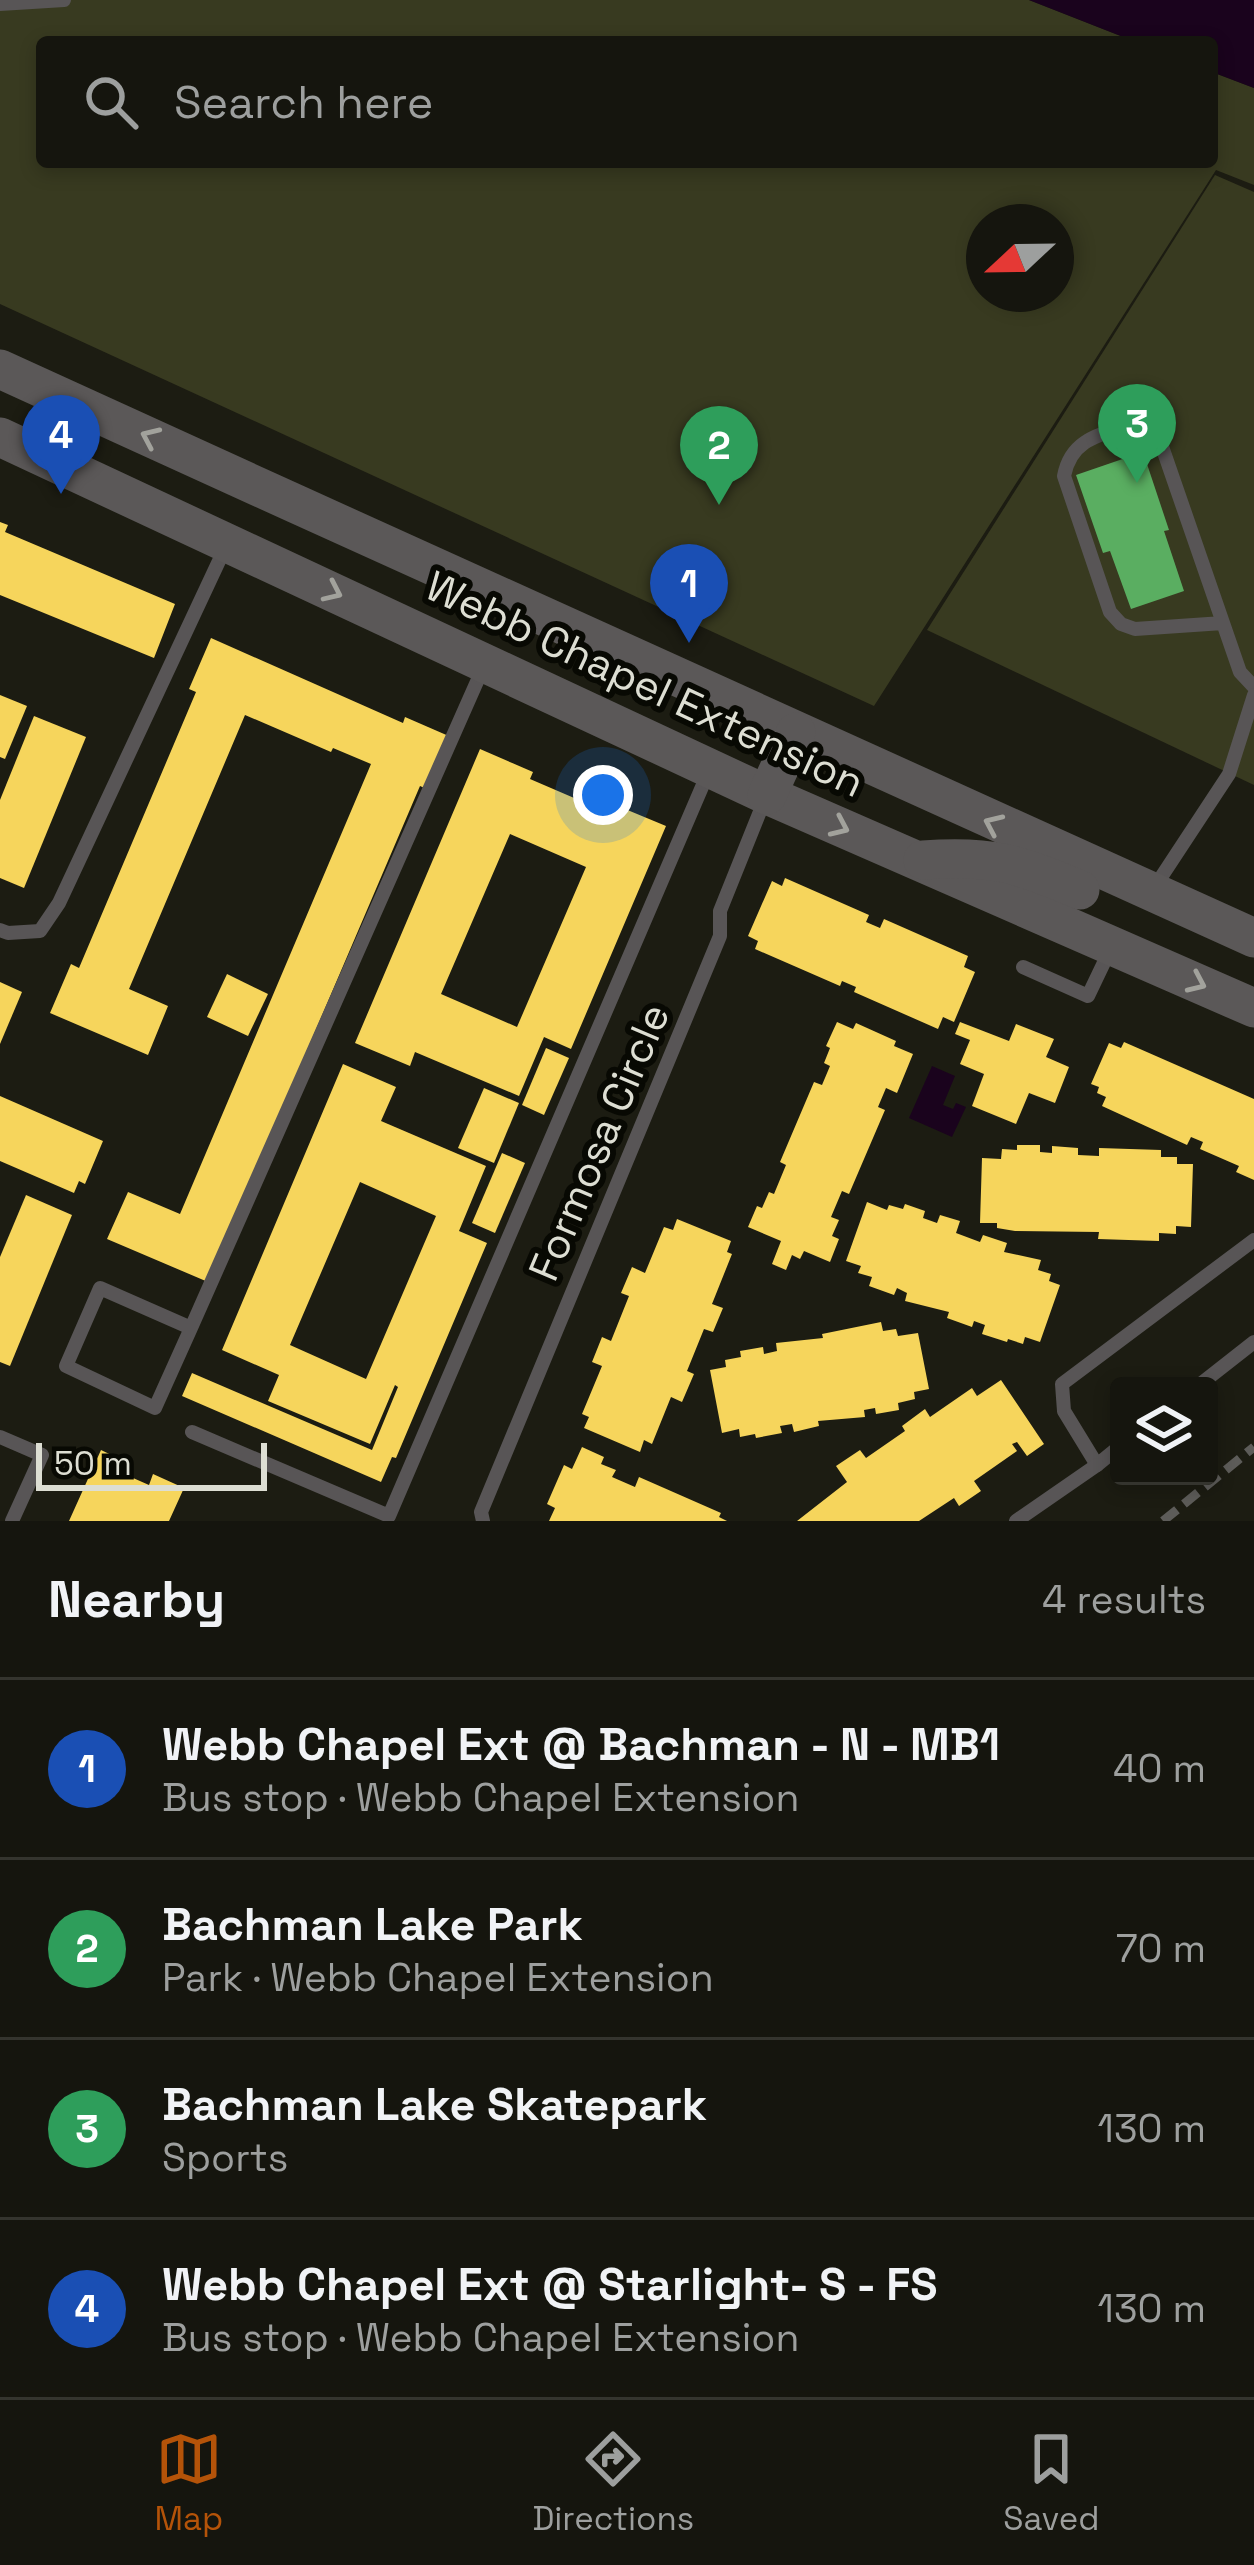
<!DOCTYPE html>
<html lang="en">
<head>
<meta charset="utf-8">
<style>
  :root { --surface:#15150e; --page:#22221c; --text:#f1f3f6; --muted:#9d9f9e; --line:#34342e; --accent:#b45309 }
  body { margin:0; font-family:"Space Grotesk",sans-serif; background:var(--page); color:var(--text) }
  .controls { position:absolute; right:36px; bottom:36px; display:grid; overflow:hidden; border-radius:12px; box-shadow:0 6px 18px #0003 }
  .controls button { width:108px; height:108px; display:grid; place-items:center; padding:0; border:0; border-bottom:3px solid var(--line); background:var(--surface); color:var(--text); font:60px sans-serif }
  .compass { position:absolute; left:966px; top:204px; width:108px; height:108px; border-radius:50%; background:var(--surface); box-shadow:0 6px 18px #0003; rotate:248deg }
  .scale { position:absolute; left:36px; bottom:30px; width:231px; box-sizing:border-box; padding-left:12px; border:6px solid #ddded3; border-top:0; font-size:33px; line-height:42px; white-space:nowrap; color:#ddded3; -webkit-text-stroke:9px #080903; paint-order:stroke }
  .you { position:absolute; left:603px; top:795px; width:42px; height:42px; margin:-30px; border:9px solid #fff; border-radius:50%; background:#1a73e8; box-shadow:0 0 0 18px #1a73e833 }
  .badge { display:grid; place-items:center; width:78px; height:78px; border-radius:50%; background:var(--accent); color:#fff; font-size:39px; font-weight:700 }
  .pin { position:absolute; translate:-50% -99px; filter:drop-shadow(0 3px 6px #0008) }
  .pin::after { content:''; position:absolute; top:63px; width:42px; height:36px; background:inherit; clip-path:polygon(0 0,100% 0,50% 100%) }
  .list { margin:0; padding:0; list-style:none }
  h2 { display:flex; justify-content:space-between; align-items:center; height:156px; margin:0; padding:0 48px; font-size:51px }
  h2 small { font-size:39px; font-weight:400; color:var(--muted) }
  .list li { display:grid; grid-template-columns:78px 1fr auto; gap:36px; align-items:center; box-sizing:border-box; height:180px; padding:0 48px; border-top:3px solid var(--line) }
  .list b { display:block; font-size:45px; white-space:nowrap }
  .list p { margin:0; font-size:39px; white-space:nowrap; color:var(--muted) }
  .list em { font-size:39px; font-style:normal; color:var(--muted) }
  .icon { flex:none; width:66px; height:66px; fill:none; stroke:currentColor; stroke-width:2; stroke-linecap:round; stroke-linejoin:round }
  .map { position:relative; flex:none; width:1254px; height:1521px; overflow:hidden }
  .search { position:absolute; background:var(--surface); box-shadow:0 6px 18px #0003; left:36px; right:36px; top:36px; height:132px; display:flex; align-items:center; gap:30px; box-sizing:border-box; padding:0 42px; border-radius:12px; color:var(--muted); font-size:45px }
  .sheet { height:876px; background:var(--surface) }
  nav { display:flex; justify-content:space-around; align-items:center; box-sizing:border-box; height:168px; border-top:3px solid var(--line); background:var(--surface); font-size:33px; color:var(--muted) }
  nav a { display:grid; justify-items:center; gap:6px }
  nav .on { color:var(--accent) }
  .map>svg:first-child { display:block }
  .green { fill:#383a20; fill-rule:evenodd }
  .water { fill:#1a031d }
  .homes { fill:#f6d55c; fill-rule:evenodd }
  .public { fill:#5aae61 }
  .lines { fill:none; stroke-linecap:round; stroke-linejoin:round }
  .lane { stroke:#585556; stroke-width:14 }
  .secondary { stroke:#5b5858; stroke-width:39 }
  .rail { stroke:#5d5c59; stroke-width:9; stroke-dasharray:18 9; stroke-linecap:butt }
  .oneway { stroke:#a2a29c }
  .labels { text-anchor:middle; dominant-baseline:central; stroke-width:12; stroke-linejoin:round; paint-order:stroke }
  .street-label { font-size:42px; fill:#ddded3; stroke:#080903 }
</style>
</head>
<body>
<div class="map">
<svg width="1254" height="1521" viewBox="0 0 1254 1521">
  <rect width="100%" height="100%" fill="#1c1c12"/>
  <g class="green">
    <path d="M 0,0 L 1029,0 L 1136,42 L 42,42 L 42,162 L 1212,162 L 1212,72 L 1254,88 L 1254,185 L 1216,170 L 874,706 L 0,304 ZM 984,222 L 1056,222 L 1056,294 L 984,294 Z"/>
    <path d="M 1215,175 L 1254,192 L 1254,785 L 927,630 Z"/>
  </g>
  <g class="water">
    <path d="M 1029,0 L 1254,0 L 1254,88 L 1212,72 L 1212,42 L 1136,42 Z"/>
    <path d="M 932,1066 L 955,1076 L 943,1105 L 953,1109 L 956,1103 L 966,1107 L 952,1137 L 909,1118 Z"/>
  </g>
  <g class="homes">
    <path d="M 0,522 L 8,525 L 5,532 L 175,604 L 154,658 L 0,595 Z"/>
    <path d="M 211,638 L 403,723 L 405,717 L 451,737 L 429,790 L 420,786 L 208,1282 L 107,1239 L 128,1192 L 180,1214 L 371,764 L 333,748 L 331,752 L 245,715 L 129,989 L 168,1006 L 148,1055 L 50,1013 L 71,964 L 79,968 L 196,692 L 189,689 Z"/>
    <path d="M 0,695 L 27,706 L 5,759 L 0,757 Z"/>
    <path d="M 34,716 L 86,737 L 24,888 L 0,878 L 0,800 Z"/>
    <path d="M 480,749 L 533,772 L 530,779 L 609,813 L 613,804 L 666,826 L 571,1049 L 544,1037 L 519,1096 L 415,1052 L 410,1066 L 355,1043 ZM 510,834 L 586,867 L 517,1027 L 441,994 Z"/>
    <path d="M 785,878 L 869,915 L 866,922 L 880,928 L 884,919 L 968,956 L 964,967 L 975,972 L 954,1022 L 943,1017 L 938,1029 L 854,992 L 856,987 L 842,981 L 840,986 L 755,949 L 758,941 L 748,936 L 772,881 L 782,886 Z"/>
    <path d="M 227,974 L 268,994 L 248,1036 L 207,1017 Z"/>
    <path d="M 0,982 L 22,992 L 0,1044 Z"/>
    <path d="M 837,1022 L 853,1029 L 856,1023 L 896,1041 L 894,1046 L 913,1054 L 897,1093 L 886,1088 L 878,1107 L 885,1110 L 849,1194 L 842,1191 L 831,1217 L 839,1220 L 832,1236 L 839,1239 L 830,1262 L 804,1251 L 800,1259 L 792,1255 L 786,1270 L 772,1264 L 781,1241 L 748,1227 L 757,1206 L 762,1208 L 769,1192 L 774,1194 L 786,1165 L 780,1162 L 814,1082 L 822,1085 L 830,1066 L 824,1063 L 830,1048 L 826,1046 Z"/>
    <path d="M 960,1022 L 1009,1041 L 1016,1024 L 1054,1039 L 1046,1057 L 1069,1067 L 1055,1103 L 1029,1093 L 1016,1124 L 972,1106 L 984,1074 L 960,1064 L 970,1040 L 955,1034 Z"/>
    <path d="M 1124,1042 L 1254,1099 L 1254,1180 L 1236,1172 L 1239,1166 L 1200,1149 L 1203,1142 L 1191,1137 L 1187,1145 L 1102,1106 L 1106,1097 L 1097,1093 L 1099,1087 L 1091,1084 L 1109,1043 L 1121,1048 Z"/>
    <path d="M 546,1048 L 569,1058 L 544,1115 L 522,1105 Z"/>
    <path d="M 343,1064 L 396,1087 L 381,1121 L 486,1166 L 459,1231 L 487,1243 L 396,1458 L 392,1457 L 381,1482 L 182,1396 L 192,1373 L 372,1450 L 398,1387 L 395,1385 L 370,1444 L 268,1401 L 279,1375 L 222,1350 ZM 360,1182 L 436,1216 L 366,1379 L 290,1345 Z"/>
    <path d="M 484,1088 L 519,1103 L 494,1163 L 458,1148 Z"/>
    <path d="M 0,1096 L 103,1141 L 85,1184 L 79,1181 L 74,1193 L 0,1161 Z"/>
    <path d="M 1017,1145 L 1040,1145 L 1040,1152 L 1052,1153 L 1052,1146 L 1078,1148 L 1078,1155 L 1099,1156 L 1099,1148 L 1161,1150 L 1161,1157 L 1177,1157 L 1177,1164 L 1193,1164 L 1191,1227 L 1176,1226 L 1176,1234 L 1159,1233 L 1159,1241 L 1098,1239 L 1099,1232 L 1015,1231 L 997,1228 L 997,1223 L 980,1223 L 982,1158 L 1001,1159 L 1002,1149 L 1017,1150 Z"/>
    <path d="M 502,1153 L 525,1163 L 495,1233 L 472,1223 Z"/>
    <path d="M 26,1195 L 72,1215 L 10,1366 L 0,1362 L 0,1257 Z"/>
    <path d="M 867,1202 L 887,1210 L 889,1205 L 903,1209 L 905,1204 L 925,1211 L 923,1218 L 937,1223 L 940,1215 L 960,1221 L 956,1233 L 980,1242 L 983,1235 L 1007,1243 L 1004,1252 L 1041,1260 L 1038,1270 L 1051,1274 L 1049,1281 L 1060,1285 L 1040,1342 L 1025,1337 L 1023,1344 L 1008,1339 L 1007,1342 L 982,1334 L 985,1325 L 974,1321 L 972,1327 L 947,1318 L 949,1312 L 905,1301 L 907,1293 L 897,1288 L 894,1295 L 869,1286 L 872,1277 L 858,1273 L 861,1266 L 846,1261 Z"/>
    <path d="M 677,1219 L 731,1241 L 727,1252 L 732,1254 L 712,1304 L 723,1308 L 713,1332 L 704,1329 L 687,1371 L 694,1374 L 682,1402 L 671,1397 L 652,1444 L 644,1440 L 640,1452 L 584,1428 L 589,1417 L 582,1414 L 602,1366 L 592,1362 L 602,1337 L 611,1341 L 629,1296 L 621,1293 L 632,1267 L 645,1273 L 664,1227 L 673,1230 Z"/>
    <path d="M 881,1322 L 883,1331 L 896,1329 L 898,1336 L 918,1333 L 929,1389 L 914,1392 L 915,1399 L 898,1403 L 899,1410 L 876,1414 L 875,1408 L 864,1410 L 865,1417 L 818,1421 L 819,1426 L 794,1432 L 792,1424 L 780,1426 L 782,1433 L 756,1438 L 755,1434 L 740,1437 L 739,1429 L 722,1433 L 710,1370 L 726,1367 L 725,1360 L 741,1357 L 740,1351 L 763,1347 L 764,1354 L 777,1351 L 776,1343 L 823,1338 L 822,1334 Z"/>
    <path d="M 1001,1380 L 1044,1444 L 1027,1456 L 1017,1442 L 1012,1444 L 1017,1451 L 974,1481 L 981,1491 L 959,1506 L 954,1498 L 919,1521 L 797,1521 L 847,1482 L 836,1466 L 860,1450 L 866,1458 L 905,1431 L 902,1426 L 925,1409 L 930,1417 L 972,1388 L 977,1396 Z"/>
    <path d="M 582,1447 L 604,1457 L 601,1464 L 616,1470 L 612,1477 L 635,1487 L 639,1477 L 721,1513 L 719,1517 L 727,1521 L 549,1521 L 555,1508 L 547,1504 L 564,1465 L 572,1469 Z"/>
    <path d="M 101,1450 L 128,1463 L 124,1474 L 149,1485 L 153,1474 L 184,1488 L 169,1521 L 69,1521 Z"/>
  </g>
  <path class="public" d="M 1143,452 L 1169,530 L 1164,531 L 1184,591 L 1131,609 L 1110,551 L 1103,553 L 1076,475 Z"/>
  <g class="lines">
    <g class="lane">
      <path d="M 0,4 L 64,0"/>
      <path d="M 1223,623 L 1135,629 L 1121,624 L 1110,612 L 1064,476 C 1072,434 1108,434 1143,421 L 1157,432 L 1240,672 L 1254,687"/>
      <path d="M 1154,888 L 1229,774 L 1254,695"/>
      <path d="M 0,930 L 8,933 L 40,931 L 59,903 L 226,546"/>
      <path d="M 1023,967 L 1088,996 L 1110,950"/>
      <path d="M 191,1328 L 100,1288 L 66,1366 L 155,1408 L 191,1328 L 483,668"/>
      <path d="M 1198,1386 L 1254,1342"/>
      <path d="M 192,1432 L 389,1516 L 708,773"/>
      <path d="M 0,1437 L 42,1455 L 12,1521"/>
      <path d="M 1119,1447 L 1097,1465 L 1064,1411 L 1062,1384 L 1254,1240"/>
      <path d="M 483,1521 L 481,1512 L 720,936 L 720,911 L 765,799"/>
      <path d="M 1016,1521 L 1097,1465"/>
    </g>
    <g class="secondary">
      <path d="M 0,369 C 418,559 835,752 1254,938"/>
      <path d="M 0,437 L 767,795 L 1254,1008"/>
      <path d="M 767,795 L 796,732"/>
      <path d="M 923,860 C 990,855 1018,863 1080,890"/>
    </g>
    <path class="rail" d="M 1163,1521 L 1254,1447"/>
  </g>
  <defs><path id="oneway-chevron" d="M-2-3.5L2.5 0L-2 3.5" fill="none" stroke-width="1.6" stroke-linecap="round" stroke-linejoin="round" transform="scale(3)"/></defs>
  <g class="oneway">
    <use href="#oneway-chevron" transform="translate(150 437) rotate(-156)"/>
    <use href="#oneway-chevron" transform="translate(333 592) rotate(25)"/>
    <use href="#oneway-chevron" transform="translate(993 824) rotate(-156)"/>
    <use href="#oneway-chevron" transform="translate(840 827) rotate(24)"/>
    <use href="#oneway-chevron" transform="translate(1197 983) rotate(24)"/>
  </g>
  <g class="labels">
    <g class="street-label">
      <text transform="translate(645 684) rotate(25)">Webb Chapel Extension</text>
      <text transform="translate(599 1142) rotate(-67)">Formosa Circle</text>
    </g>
  </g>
</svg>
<div class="controls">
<button><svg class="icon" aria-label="layers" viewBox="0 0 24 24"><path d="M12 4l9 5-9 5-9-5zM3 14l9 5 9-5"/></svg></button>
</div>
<svg class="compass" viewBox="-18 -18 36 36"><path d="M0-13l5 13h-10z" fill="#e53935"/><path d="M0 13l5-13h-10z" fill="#9d9f9e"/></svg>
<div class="scale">50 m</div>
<div class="you"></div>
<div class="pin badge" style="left:689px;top:643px;background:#1a4fb4">1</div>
<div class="pin badge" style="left:719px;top:505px;background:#2e9e5b">2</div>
<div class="pin badge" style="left:1137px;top:483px;background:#2e9e5b">3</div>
<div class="pin badge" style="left:61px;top:494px;background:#1a4fb4">4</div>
<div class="search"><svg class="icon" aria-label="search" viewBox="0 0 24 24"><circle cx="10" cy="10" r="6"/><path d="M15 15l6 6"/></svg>Search here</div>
</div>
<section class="sheet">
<h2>Nearby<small>4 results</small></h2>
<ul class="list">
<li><span class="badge" style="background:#1a4fb4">1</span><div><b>Webb Chapel Ext @ Bachman - N - MB1</b><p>Bus stop · Webb Chapel Extension</p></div><em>40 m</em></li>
<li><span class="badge" style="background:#2e9e5b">2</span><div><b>Bachman Lake Park</b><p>Park · Webb Chapel Extension</p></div><em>70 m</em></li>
<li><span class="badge" style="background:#2e9e5b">3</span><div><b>Bachman Lake Skatepark</b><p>Sports</p></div><em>130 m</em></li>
<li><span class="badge" style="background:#1a4fb4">4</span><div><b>Webb Chapel Ext @ Starlight- S - FS</b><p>Bus stop · Webb Chapel Extension</p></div><em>130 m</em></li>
</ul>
</section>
<nav>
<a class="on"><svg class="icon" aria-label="map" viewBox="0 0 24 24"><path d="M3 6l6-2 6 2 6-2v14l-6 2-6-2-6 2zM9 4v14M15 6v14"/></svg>Map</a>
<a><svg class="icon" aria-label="directions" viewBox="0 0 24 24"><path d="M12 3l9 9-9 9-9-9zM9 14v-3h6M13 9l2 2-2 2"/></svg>Directions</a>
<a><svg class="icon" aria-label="saved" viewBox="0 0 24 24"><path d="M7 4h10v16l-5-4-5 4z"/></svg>Saved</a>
</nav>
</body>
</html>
